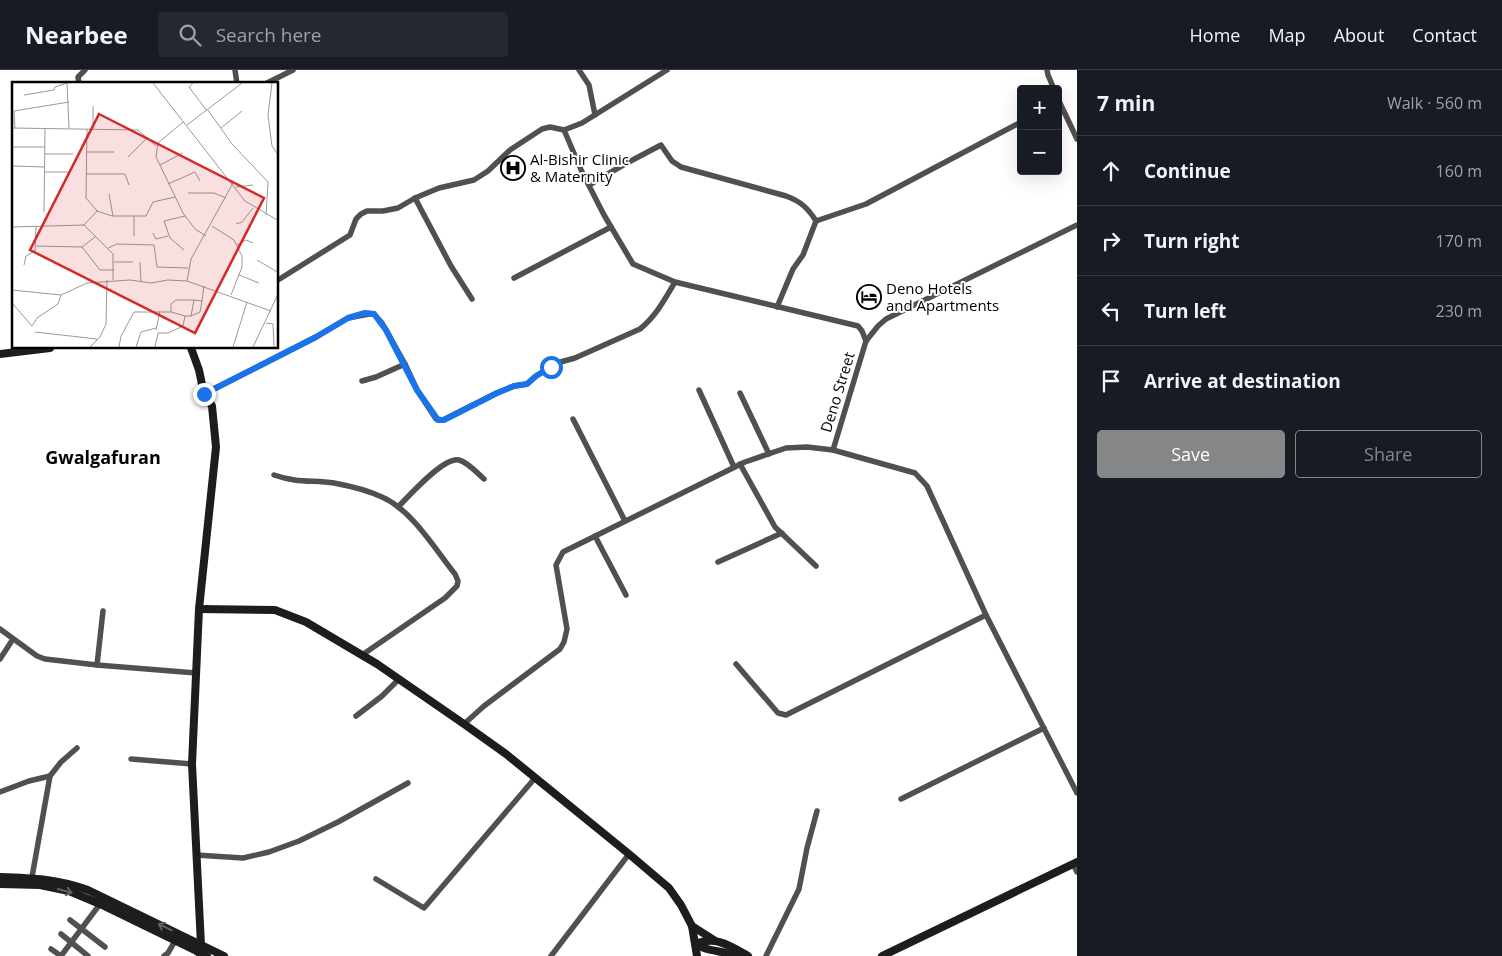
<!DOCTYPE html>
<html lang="en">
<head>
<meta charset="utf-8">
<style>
  :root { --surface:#171b24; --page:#242831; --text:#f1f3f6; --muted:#9ea1a6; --line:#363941; --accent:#858687 }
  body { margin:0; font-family:"Open Sans",sans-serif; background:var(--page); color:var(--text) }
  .controls { position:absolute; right:15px; top:15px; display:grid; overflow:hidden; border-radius:5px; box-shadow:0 5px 20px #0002 }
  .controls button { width:45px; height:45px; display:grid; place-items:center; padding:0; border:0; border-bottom:1px solid var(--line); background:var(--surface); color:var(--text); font:25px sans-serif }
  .stop { position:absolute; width:15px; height:15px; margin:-11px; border:4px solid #1a73e8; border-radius:50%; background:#fff }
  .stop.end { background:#1a73e8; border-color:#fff; box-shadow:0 1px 5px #0008 }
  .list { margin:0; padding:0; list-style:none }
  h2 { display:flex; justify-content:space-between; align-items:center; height:65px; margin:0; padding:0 20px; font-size:21px }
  h2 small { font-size:16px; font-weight:400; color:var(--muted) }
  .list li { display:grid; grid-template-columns:32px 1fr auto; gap:15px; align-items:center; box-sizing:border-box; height:70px; padding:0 20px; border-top:1px solid var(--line) }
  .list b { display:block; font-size:19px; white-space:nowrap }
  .list em { font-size:16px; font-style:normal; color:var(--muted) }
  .actions { display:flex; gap:10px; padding:15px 20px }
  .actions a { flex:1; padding:11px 0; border:1px solid var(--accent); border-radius:5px; text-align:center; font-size:18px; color:var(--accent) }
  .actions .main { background:var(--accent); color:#fff }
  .icon { flex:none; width:28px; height:28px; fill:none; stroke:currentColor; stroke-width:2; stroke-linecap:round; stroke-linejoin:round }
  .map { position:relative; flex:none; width:1077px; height:886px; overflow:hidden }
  header { display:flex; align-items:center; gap:30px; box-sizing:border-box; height:70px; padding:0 25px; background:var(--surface); border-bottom:1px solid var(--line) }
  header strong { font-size:24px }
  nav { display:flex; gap:28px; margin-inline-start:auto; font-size:18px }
  .search { width:350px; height:45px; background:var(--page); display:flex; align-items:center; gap:12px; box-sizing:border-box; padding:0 18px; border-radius:5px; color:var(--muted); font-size:19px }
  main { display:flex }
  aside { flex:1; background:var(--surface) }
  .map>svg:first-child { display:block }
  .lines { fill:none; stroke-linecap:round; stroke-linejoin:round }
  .street { stroke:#505050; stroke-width:5.5 }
  .secondary { stroke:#1d1d1d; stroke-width:8 }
  .oneway { stroke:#616161 }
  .route { stroke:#1a73e8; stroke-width:6 }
  .labels { text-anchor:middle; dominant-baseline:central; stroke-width:4; stroke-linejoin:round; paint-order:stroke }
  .poi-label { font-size:15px; fill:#000; stroke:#fff; text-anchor:start }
  .street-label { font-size:15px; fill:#000; stroke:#fff }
  .quarter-label { font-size:18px; font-weight:bold; fill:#000; stroke:#fff }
  .inset-road { fill:none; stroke:#999; stroke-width:1 }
  .view { fill:#d62828; fill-opacity:0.15; stroke:#d62828; stroke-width:2.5 }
  .inset-edge { fill:none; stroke:#000; stroke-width:2.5 }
</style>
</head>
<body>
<header>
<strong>Nearbee</strong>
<div class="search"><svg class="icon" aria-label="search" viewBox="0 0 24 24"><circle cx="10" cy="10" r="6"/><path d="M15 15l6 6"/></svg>Search here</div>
<nav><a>Home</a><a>Map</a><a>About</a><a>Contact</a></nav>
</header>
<main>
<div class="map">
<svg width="1077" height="886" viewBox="0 0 1077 886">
  <rect width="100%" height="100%" fill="#fff"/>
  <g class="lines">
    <g class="street">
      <path d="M 235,0 L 237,14"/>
      <path d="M 579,0 L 589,15 L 595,45"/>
      <path d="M 1047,0 L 1048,5 L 1054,19"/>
      <path d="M 79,14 L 78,7 L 85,0"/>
      <path d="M 265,14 L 293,0"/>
      <path d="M 1058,29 L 1077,69"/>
      <path d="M 564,60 L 582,102 L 604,145 L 633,194 L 675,212 L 858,256 L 862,261 L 866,271"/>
      <path d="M 589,115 L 625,94 L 661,75 L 672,91 L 681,97 L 786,126 C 800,131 808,138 816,151"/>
      <path d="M 415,128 L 451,196 L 472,229"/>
      <path d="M 816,151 L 866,134 L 1021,52"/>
      <path d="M 514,208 L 611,157"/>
      <path d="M 278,210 L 350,165 L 356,149 L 361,144 L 367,141 L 383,141 L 398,138 L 415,128 L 439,118 L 474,110 L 488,101 L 510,80 L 542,59 L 550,57 L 564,60 L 582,53 L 667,0"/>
      <path d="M 777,237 L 793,199 L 803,185 L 816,151"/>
      <path d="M 362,311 L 376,307 L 405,294"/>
      <path d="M 699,320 L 734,397"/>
      <path d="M 740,323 L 769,384"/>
      <path d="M 204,324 L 316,267 L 348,248 L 369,244 L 374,244 L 382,253 L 405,294 L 417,320 L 436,349 L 443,350 L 497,323 L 514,316 L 527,314 L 536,306 L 557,293 L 575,288 L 640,259 C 656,246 665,229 675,212"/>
      <path d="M 573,349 L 625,451"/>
      <path d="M 833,380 L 866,271 L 878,256 L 886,249 L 1077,155"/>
      <path d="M 740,394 L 775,457 L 816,496"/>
      <path d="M 274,405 C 297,413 312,410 334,413 C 350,416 367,420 382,427 C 412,440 435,479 455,504 L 458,511 L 457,516 L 445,528 L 362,585"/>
      <path d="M 398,437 C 409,426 444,386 459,390 C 469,393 477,403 484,409"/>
      <path d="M 595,466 L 626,525"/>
      <path d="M 718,492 L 782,463"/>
      <path d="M 0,559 L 37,586 L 45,589 L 97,595 L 196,603"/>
      <path d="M 0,589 L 13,569"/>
      <path d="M 736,594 L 778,643 L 786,645 L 986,545"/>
      <path d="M 97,595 L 103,541"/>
      <path d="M 356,646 L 382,626 L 399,609"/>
      <path d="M 464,654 L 484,636 L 560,579 L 564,572 L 567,559 L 556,495 L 563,482 L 745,392 L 786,378 L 807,377 L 833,380 L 915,403 L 927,416 L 986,545 L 1077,723"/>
      <path d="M 131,689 L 192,694"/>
      <path d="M 0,722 L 29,711 L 50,706"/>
      <path d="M 901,729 L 1044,658"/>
      <path d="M 196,785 L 243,788 L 269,782 L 299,771 L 338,752 L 408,713"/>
      <path d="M 1073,794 L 1077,802"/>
      <path d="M 32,807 L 50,706 L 61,692 L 77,678"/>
      <path d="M 376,809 L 424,838 L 535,708"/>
      <path d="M 70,850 L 105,877"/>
      <path d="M 61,864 L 88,886"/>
      <path d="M 51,879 L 61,886 L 100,834"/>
      <path d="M 164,886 L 168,883 L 175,871"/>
      <path d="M 551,886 L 629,784"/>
      <path d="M 766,886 L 799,819 L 807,778 L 817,741"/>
    </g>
    <g class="secondary">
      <path d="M 191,278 L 199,300 L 204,324 L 212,336 L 216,377 L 199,539 L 192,694 L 201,875 L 198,882"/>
      <path d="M 0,284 L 50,278"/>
      <path d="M 199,539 L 275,540 L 306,552 L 377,594 L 464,654 L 506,684 L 629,784 L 669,818 L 681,835 L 692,856 L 697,886"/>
      <path d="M 0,807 C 33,808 57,809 88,820 L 224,886"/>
      <path d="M 0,814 L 40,815 L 69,821 L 100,834 L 207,886"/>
      <path d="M 692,856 L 714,870"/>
      <path d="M 696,874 C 715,865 732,877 748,886"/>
      <path d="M 696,874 C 706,882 723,880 736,886"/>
      <path d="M 882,886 L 1077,792"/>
    </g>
  </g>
  <defs><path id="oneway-shaft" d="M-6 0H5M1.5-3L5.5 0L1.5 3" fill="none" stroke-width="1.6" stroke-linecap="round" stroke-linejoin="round" transform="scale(1.25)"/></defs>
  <g class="oneway">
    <use href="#oneway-shaft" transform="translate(65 821) rotate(16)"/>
    <use href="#oneway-shaft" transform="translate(165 857) rotate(-154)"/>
  </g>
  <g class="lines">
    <path class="route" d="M 204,324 L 316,267 L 348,248 L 365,243 L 374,244 L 386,260 L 417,320 L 438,350 L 444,350 L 497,323 L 514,316 L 527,314 L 536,306 L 551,297"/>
  </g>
  <defs>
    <symbol id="hospital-ring" viewBox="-11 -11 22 22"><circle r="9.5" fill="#fff" stroke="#000" stroke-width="1.5"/><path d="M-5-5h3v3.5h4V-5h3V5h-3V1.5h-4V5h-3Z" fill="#000"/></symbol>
    <symbol id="hotel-ring" viewBox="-11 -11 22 22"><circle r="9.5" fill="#fff" stroke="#000" stroke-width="1.5"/><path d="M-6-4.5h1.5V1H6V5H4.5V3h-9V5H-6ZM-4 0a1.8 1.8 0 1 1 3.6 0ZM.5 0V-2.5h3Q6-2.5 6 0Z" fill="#000"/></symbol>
  </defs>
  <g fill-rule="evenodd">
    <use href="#hospital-ring" x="499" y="84" width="28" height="28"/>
    <use href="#hotel-ring" x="855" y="213" width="28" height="28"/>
  </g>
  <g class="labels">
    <g class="poi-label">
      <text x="530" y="89">Al-Bishir Clinic<tspan x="530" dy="17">&amp; Maternity</tspan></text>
      <text x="886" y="218">Deno Hotels<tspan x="886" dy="17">and Apartments</tspan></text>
    </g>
    <g class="street-label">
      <text transform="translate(837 322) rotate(-73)">Deno Street</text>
    </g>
    <g class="quarter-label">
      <text x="103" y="387">Gwalgafuran</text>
    </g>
  </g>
  <g transform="translate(12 12)">
    <rect width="266" height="266" fill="#fff"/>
    <path class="inset-road" d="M 55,1 L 57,46M 141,1 L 233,119 L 267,139M 181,1 L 177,5 L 195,29M 260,1 L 256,33 L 260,64 L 267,74M 12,13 L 42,8 L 43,5 L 55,1M 196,28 L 220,62 L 256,100 L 254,133M 171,40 L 146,61 L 144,75 L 171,131 L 183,147 L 194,154M 175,43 L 230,1M 0,46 L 126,48 L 144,64M 3,46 L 2,29 L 57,20M 209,46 L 230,29M 75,47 L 74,116 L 85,129 L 100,134 L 134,134 L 141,120 L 163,115M 81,47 L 81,24M 0,65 L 33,65M 75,70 L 102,70M 33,72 L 61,72M 116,75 L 136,55M 148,83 L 171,71M 0,84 L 33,85M 33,90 L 57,90M 75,92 L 113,92 L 117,103M 221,101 L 179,177 L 175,199 L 259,229M 156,102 L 183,90 L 188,99M 224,105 L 241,103M 176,111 L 202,111 L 214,116M 97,112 L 101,134M 32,130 L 33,46M 122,134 L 122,154M 224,142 L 230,140 L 241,126M 72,143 L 101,172 L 101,198M 72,143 L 85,129M 200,144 L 222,158 L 230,174 L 230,185 L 219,213M 0,145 L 72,143M 141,151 L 144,157 L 156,154M 225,163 L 234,158 L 241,161M 24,164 L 70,165M 70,165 L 88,188 L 102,188M 70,165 L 83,155M 96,166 L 105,162 L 142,163 L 145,185 L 176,186M 172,168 L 158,156 L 152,139 L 173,134M 245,178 L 267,191M 102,180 L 121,180M 128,180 L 129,200M 12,183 L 14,174 L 23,169 L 24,144M 227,193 L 247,201M 0,208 L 49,213M 0,221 L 20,244 L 25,236 L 46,222 L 49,213 L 75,201 L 118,198 L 139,201 L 156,198 L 175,199M 173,234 L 159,230 L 159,222 L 164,218 L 182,218M 179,234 L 188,230 L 190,219M 254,241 L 261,242 L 262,265M 144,248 L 148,229M 23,250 L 85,257M 78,265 L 88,255 L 94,242 L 95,198M 107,265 L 109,254 L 122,230 L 159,230M 124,265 L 129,250 L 144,246M 143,265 L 146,251 L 156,251 L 171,244 L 173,234 L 179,234 L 182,218 L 190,219 L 192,204M 221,265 L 235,220M 241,265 L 267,210"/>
    <path class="view" d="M 87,32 L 252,116 L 183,251 L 18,168 Z"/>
    <rect width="266" height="266" class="inset-edge"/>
  </g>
</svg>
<div class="controls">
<button>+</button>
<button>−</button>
</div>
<div class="stop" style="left:551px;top:297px"></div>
<div class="stop end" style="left:204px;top:324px"></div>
</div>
<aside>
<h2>7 min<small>Walk · 560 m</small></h2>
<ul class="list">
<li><svg class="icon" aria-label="ahead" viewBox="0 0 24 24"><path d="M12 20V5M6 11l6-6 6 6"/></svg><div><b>Continue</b></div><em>160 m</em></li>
<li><svg class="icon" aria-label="right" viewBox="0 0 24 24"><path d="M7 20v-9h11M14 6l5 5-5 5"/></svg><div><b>Turn right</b></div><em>170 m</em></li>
<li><svg class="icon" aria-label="left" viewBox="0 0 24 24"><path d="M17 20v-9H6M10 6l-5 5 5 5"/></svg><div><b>Turn left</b></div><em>230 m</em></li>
<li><svg class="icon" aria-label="arrive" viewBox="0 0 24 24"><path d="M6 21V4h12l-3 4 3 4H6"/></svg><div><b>Arrive at destination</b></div></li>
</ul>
<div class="actions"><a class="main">Save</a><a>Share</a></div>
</aside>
</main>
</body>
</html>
